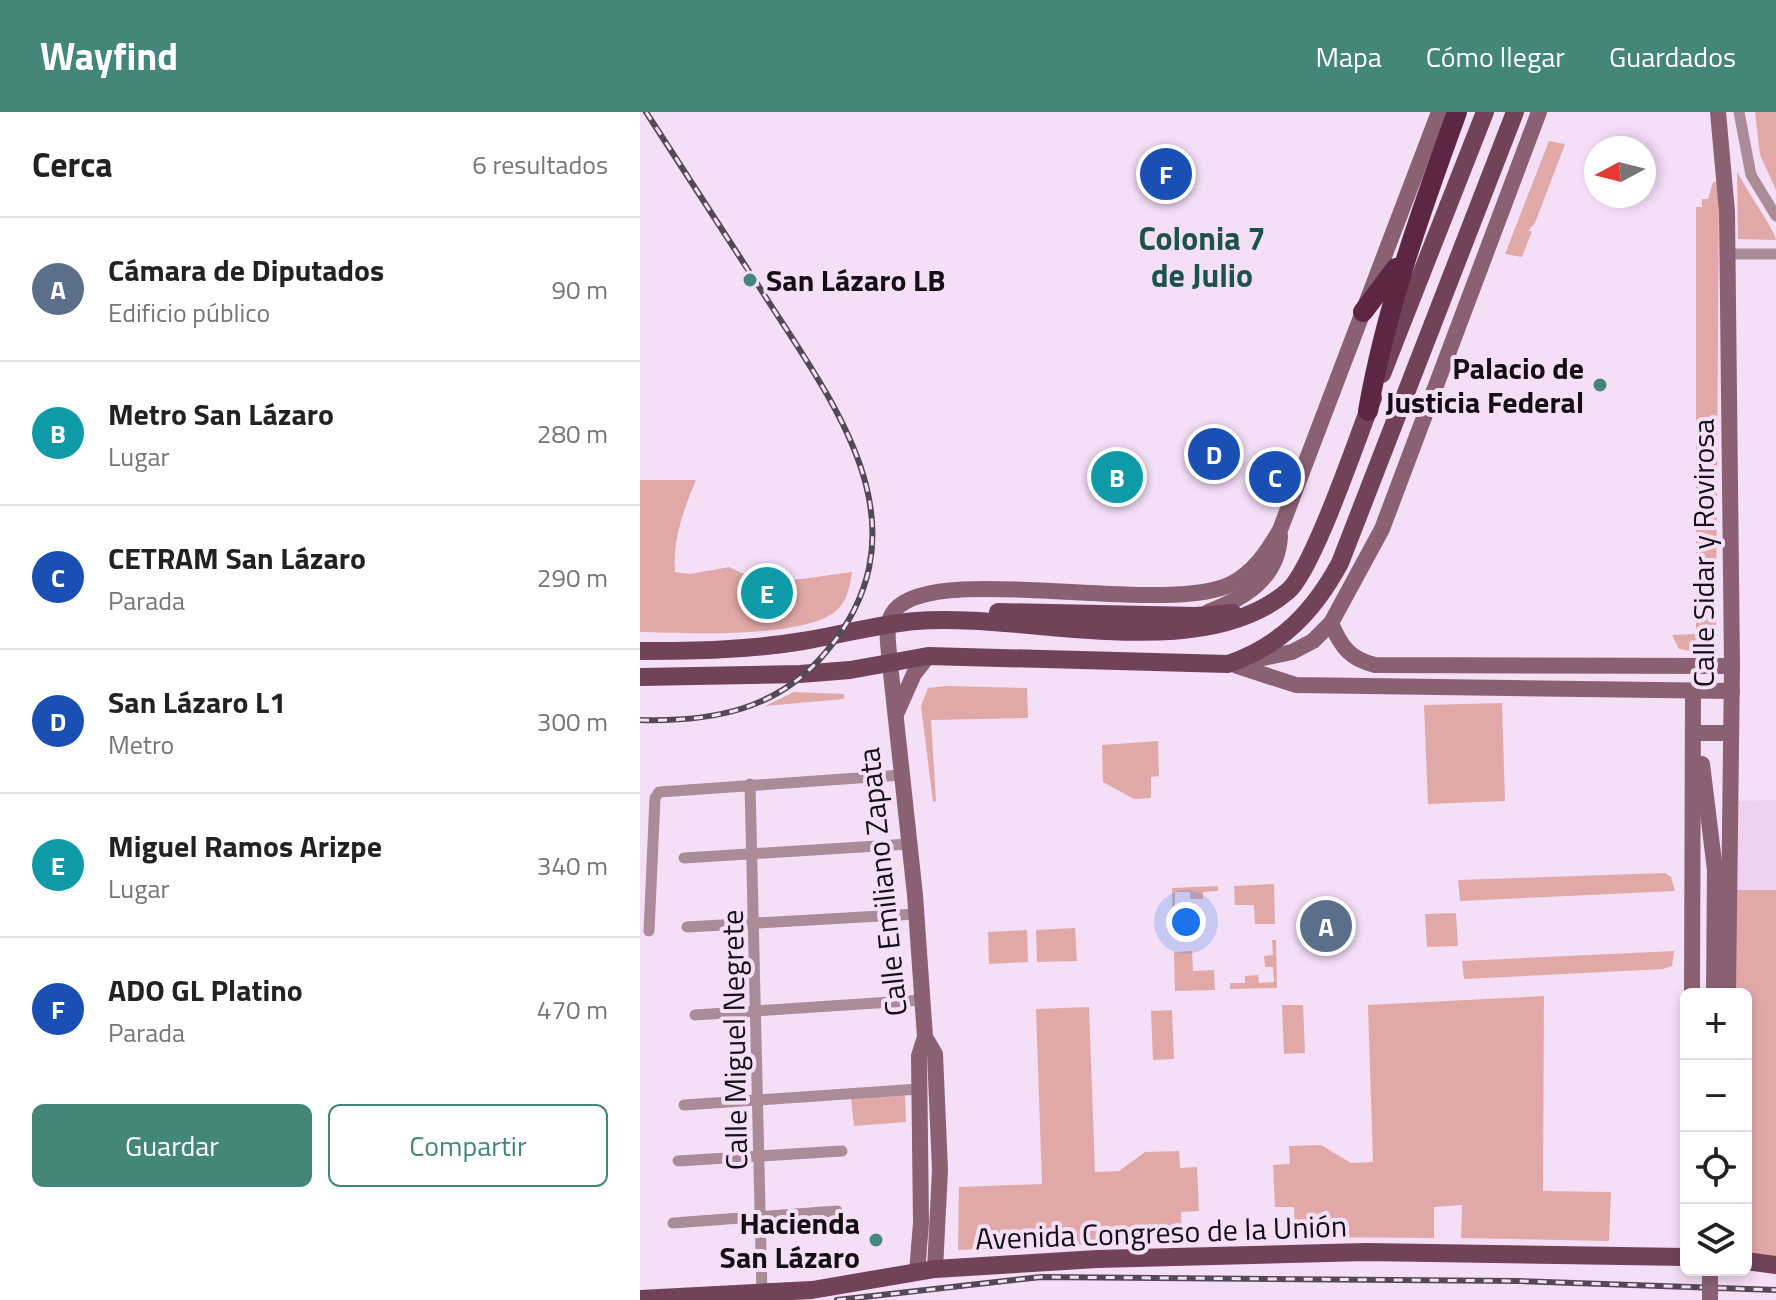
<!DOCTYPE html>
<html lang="es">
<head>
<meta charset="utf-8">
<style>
  :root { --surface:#fff; --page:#f2f2f2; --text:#222; --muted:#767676; --line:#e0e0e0; --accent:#44877a }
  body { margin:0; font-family:"Titillium Web",sans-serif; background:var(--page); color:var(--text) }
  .controls { position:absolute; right:24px; bottom:24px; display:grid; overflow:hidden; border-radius:12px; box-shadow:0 4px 12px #0003 }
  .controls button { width:72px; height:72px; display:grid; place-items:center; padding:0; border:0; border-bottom:2px solid var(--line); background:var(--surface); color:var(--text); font:40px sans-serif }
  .compass { position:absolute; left:944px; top:24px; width:72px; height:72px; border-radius:50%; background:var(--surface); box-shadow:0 4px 12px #0003; rotate:263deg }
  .you { position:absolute; left:546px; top:810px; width:28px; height:28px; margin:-20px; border:6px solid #fff; border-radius:50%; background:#1a73e8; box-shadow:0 0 0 12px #1a73e833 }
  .badge { display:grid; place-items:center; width:52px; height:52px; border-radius:50%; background:var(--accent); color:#fff; font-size:26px; font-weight:700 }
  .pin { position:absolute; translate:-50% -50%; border:4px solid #fff; box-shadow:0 2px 8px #0006 }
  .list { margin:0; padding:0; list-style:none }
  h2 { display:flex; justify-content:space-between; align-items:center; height:104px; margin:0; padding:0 32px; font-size:34px }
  h2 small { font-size:26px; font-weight:400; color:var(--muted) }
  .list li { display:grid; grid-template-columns:52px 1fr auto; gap:24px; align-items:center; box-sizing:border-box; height:144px; padding:0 32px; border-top:2px solid var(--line) }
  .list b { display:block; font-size:30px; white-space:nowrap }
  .list p { margin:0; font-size:26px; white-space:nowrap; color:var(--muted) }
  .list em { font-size:26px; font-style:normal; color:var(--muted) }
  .actions { display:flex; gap:16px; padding:24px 32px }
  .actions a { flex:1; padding:18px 0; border:2px solid var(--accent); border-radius:12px; text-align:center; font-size:28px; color:var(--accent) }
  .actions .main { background:var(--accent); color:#fff }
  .icon { flex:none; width:44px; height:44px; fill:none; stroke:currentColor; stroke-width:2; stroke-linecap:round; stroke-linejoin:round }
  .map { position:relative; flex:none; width:1136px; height:1188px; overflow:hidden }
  header { display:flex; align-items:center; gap:48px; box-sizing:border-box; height:112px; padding:0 40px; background:var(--accent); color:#fff }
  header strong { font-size:38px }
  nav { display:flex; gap:44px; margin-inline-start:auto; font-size:28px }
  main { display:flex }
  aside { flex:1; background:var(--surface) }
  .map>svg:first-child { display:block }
  .built { fill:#ecd2f0 }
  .green { fill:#e0a9a8 }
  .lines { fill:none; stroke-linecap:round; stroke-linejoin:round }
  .street { stroke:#aa8c99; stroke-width:11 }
  .secondary { stroke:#8a6173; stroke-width:16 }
  .primary { stroke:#724259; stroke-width:18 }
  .highway { stroke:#5d2643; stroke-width:20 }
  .rail-casing { stroke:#534954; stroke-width:6 }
  .rail { stroke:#f4dff7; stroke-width:3; stroke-dasharray:9; stroke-linecap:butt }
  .secondary-bridge { stroke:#8a6173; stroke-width:16 }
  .poi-dot { fill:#44877a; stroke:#f4dff7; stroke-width:3 }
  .labels { text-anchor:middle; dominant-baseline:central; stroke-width:8; stroke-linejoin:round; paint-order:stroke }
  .poi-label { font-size:30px; font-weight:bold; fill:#140e15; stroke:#f4dff7; text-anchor:end }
  .street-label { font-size:30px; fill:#140e15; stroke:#f4dff7 }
  .neighbourhood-label { font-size:32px; font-weight:bold; fill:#1b5249; stroke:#f4dff7 }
</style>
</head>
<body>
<header>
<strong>Wayfind</strong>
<nav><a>Mapa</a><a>Cómo llegar</a><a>Guardados</a></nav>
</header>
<main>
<aside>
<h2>Cerca<small>6 resultados</small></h2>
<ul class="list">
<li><span class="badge" style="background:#5c6f8a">A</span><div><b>Cámara de Diputados</b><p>Edificio público</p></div><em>90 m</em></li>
<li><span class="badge" style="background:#0f9aa8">B</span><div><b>Metro San Lázaro</b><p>Lugar</p></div><em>280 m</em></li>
<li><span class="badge" style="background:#1a4fb4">C</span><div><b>CETRAM San Lázaro</b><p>Parada</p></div><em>290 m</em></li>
<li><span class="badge" style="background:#1a4fb4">D</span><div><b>San Lázaro L1</b><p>Metro</p></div><em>300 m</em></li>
<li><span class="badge" style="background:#0f9aa8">E</span><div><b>Miguel Ramos Arizpe</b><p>Lugar</p></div><em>340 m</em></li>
<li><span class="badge" style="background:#1a4fb4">F</span><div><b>ADO GL Platino</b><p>Parada</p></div><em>470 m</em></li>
</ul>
<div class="actions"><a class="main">Guardar</a><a>Compartir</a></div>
</aside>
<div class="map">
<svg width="1136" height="1188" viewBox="0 0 1136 1188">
  <rect width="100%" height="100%" fill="#f4dff7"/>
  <path class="built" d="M 1136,688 L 1136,778 L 1090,778 L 1091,689 Z"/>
  <g class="green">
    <path d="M 1115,0 L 1136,0 L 1136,78 L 1120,43 Z"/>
    <path d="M 909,29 L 925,32 L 895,111 L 888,119 L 892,119 L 882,145 L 865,142 Z"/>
    <path d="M 1097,59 C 1104,75 1136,120 1136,128 L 1098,127 Z"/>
    <path d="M 1073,70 L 1079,70 L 1076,524 L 1071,535 L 1056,540 L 1039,537 L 1032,523 L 1056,522 L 1056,95 L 1062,95 L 1062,87 L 1068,87 Z"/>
    <path d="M 0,280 L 0,368 L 56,368 C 43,400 33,425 35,460 L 50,462 L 89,455 L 125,472 L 212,460 C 210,474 207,490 196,499 C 163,527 43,521 0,520 Z"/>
    <path d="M 306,574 L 387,576 L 388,606 L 291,608 L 296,689 L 293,690 L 281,594 L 288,576 Z"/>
    <path d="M 154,580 L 204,582 L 204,587 L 125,594 Z"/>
    <path d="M 862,591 L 865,689 L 788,692 L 784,593 Z"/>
    <path d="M 518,629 L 519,664 L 511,665 L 511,686 L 494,687 L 463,670 L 462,633 Z"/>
    <path d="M 1025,761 L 1031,765 L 1035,779 L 820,789 L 818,768 Z"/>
    <path d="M 634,772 L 635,812 L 615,812 L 614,793 L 595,793 L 594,774 Z"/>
    <path d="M 578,774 L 578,779 L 563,780 L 563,787 L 550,787 L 550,780 L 535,780 L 535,795 L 543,795 L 544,807 L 536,807 L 533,823 L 532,776 Z"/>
    <path d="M 1090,778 L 1136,778 L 1136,1146 L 1106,1141 L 1106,882 L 1091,882 Z"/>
    <path d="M 816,801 L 818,834 L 787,835 L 785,802 Z"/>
    <path d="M 435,816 L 437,849 L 397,850 L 396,818 Z"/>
    <path d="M 387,818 L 388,850 L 349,852 L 348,820 Z"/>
    <path d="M 632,828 L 636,828 L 637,876 L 590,877 L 590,871 L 605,871 L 605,864 L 618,863 L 619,871 L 634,870 L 633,855 L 625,855 L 624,844 L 633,843 Z"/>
    <path d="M 552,839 L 553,859 L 574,858 L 575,878 L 535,879 L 534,840 Z"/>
    <path d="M 1034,839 L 1032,854 L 1023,857 L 824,867 L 822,849 Z"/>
    <path d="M 904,884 L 903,1079 L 971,1080 L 969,1129 L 821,1126 L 822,1093 L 794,1095 L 794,1126 L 655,1125 L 654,1095 L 635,1095 L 633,1053 L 650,1052 L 649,1034 L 681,1033 L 711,1051 L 733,1050 L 728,893 Z"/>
    <path d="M 642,893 L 663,893 L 665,941 L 644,942 Z"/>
    <path d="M 449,895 L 455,1060 L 479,1059 L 505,1040 L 539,1039 L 540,1056 L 557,1055 L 559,1099 L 541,1100 L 542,1128 L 318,1138 L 319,1075 L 402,1072 L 396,897 Z"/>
    <path d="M 532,898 L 534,947 L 513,948 L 511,899 Z"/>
    <path d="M 265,981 L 266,1010 L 214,1014 L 211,986 Z"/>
  </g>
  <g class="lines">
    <g class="street">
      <path d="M 1099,0 L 1111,63 L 1136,104"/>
      <path d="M 1087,142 L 1136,142"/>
      <path d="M 110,672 L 122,1182"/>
      <path d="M 44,746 L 269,732"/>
      <path d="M 47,815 L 276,802"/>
      <path d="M 9,819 L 15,686 L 19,680 L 261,663"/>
      <path d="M 55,903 L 282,888"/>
      <path d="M 44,993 L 279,977"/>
      <path d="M 38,1049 L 202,1039"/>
      <path d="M 33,1111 L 197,1099"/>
    </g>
    <g class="secondary">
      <path d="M 1078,0 L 1087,100 L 1092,554 L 1088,882"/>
      <path d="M 568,500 C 605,486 638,466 640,424"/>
      <path d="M 691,511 C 701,535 710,547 735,553 L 1092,554"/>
      <path d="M 598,551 L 652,540 L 673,529 L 691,511 L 742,417 L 899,0"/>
      <path d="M 597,554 L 656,573 L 1092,579"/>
      <path d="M 257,600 L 274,562 L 288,544"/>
      <path d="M 1055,621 L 1091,621"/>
      <path d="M 1062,652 L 1075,758 L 1074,882"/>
      <path d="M 1052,882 L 1053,579"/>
      <path d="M 285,925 L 295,942 L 300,1058 L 295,1157"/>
      <path d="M 277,1160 L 281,1111 L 279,944 L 285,925 L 275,783 L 250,552 C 249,535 243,512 255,498 C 295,449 525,505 591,472 C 614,460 628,439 640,418 L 799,0"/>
    </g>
    <g class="primary">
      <path d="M 742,262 L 845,0"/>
      <path d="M 358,500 L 556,504 L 593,501"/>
      <path d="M 0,539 C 55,539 109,538 163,529 C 200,523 239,512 276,509 C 386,500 560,555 648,479 C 673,458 718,324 733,286"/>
      <path d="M 0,565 L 160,562 L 210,558 L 288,544 L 588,552 C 641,534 674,499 700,451 L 875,0"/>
      <path d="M 1106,1149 L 1136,1153"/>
      <path d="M 0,1187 L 172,1178 L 295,1157 L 457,1147 L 726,1140 L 1046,1145"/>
    </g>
    <g class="highway">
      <path d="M 723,200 L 756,156"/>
      <path d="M 728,299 C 746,196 781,99 817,0"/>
    </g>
    <defs>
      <g id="rail">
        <path d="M 0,608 C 72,610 138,598 186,540 C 291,415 195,294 125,184 C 85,123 46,61 6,0"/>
        <path d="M 197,1188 L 401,1165 L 880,1169 L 1136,1178"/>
      </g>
    </defs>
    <use href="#rail" class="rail-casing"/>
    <use href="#rail" class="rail"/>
    <path class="secondary-bridge" d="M 1070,1188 L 1070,1158"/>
  </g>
  <g class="poi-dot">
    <circle cx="110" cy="168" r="8"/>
    <circle cx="960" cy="273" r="8"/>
    <circle cx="236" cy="1128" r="8"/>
  </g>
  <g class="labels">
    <g class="poi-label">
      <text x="126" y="168" text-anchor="start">San Lázaro LB</text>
      <text x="944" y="256">Palacio de<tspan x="944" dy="34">Justicia Federal</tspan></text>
      <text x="220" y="1111">Hacienda<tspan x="220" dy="34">San Lázaro</tspan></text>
    </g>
    <g class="street-label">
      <text transform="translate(1063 441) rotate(-90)">Calle Sidar y Rovirosa</text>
      <text transform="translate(242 770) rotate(-96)">Calle Emiliano Zapata</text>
      <text transform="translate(94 928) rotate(-91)">Calle Miguel Negrete</text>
      <text transform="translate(521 1120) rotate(-2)">Avenida Congreso de la Unión</text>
    </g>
    <g class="neighbourhood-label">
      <text x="562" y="126">Colonia 7<tspan x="562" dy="37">de Julio</tspan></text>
    </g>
  </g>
</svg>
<div class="controls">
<button>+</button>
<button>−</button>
<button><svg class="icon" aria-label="locate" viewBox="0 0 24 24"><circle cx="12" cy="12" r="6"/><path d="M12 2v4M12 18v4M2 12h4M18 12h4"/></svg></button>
<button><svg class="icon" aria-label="layers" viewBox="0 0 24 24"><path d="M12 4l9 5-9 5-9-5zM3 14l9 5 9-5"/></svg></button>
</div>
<svg class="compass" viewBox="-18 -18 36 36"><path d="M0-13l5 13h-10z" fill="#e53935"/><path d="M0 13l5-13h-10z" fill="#767676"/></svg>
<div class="you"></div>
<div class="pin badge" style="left:686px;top:814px;background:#5c6f8a">A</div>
<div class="pin badge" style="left:477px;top:365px;background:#0f9aa8">B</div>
<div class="pin badge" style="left:635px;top:365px;background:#1a4fb4">C</div>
<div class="pin badge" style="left:574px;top:342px;background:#1a4fb4">D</div>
<div class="pin badge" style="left:127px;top:481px;background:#0f9aa8">E</div>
<div class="pin badge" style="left:526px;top:62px;background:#1a4fb4">F</div>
</div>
</main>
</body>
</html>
